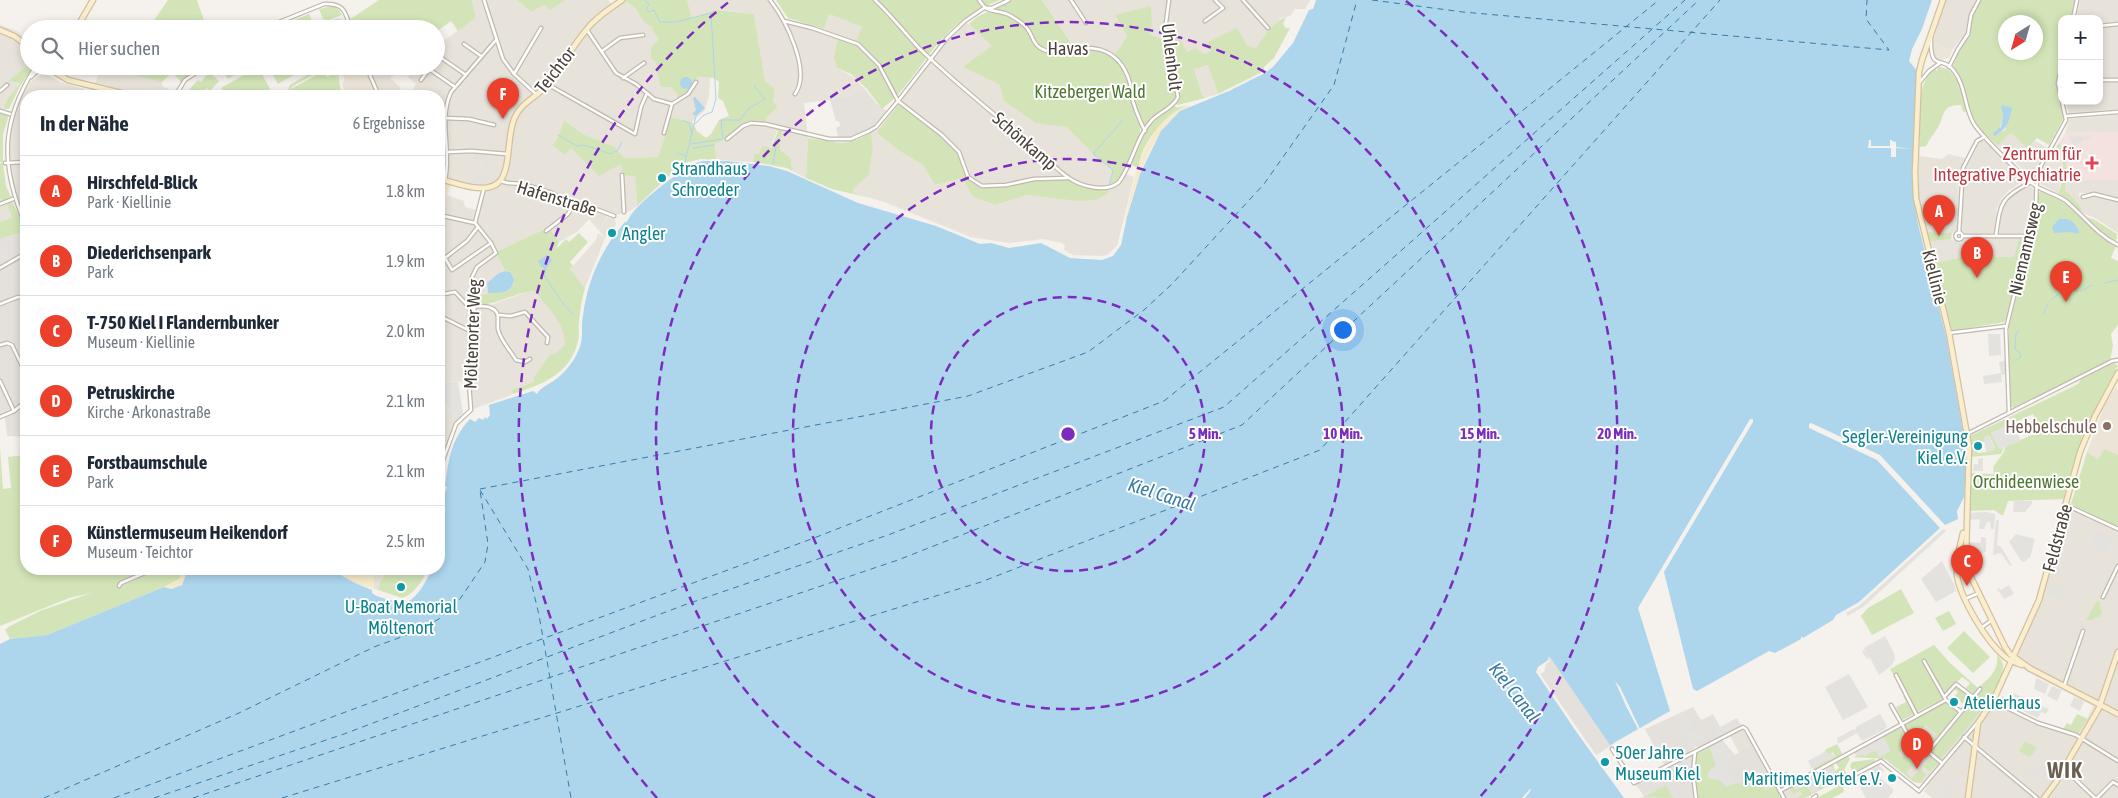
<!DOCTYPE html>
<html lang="de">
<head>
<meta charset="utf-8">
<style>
  :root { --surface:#fff; --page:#f6f6f7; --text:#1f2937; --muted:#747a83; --line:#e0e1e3; --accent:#eb402c }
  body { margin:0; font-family:"Asap Condensed",sans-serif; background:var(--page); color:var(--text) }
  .controls { position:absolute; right:15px; top:15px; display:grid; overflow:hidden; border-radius:10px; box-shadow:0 2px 8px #0003 }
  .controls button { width:45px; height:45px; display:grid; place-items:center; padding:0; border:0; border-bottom:1px solid var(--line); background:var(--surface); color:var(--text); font:25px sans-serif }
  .compass { position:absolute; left:1998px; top:15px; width:45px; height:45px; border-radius:50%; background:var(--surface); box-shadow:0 2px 8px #0003; rotate:217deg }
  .you { position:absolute; left:1342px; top:329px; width:18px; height:18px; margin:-12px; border:4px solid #fff; border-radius:50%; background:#1a73e8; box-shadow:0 0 0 8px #1a73e833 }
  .badge { display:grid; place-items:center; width:32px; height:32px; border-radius:50%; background:var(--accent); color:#fff; font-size:16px; font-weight:700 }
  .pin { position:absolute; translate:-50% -41px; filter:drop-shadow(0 1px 2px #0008) }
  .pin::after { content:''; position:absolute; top:26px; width:18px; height:15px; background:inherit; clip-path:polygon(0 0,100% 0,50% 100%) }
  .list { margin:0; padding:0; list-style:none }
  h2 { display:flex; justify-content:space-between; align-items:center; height:65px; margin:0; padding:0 20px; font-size:21px }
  h2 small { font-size:16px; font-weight:400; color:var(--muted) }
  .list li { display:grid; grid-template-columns:32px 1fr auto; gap:15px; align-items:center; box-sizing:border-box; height:70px; padding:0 20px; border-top:1px solid var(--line) }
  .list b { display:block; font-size:19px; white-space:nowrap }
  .list p { margin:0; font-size:16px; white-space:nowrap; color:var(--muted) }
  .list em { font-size:16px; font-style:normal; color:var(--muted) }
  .icon { flex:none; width:28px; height:28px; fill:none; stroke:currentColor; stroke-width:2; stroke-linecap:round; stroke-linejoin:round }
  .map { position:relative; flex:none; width:2118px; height:798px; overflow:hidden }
  .search { position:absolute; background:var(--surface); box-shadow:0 2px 8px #0003; left:20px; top:20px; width:425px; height:55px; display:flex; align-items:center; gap:12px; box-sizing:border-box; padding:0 18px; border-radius:28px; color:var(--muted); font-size:19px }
  .panel { position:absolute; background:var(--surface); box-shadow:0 2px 8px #0003; left:20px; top:90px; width:425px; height:485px; border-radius:20px }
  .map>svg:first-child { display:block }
  .residential { fill:#e8e3da }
  .commercial { fill:#f4e7d9 }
  .industrial { fill:#e4e1dd }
  .education { fill:#ece5d7 }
  .medical { fill:#f4e2e0 }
  .green { fill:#d3e5b8; fill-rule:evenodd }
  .sand { fill:#f5eacb }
  .parking { fill:#e4e2df }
  .water { fill:#add5ec }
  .pier { fill:#f5f1ec }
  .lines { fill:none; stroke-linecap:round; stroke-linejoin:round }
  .stream { stroke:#add5ec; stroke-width:1 }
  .ferry { stroke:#377ca6; stroke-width:1; stroke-dasharray:6 5; stroke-linecap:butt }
  .street-casing { stroke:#c0b9ae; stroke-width:5 }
  .secondary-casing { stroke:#d1c19e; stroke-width:7 }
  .street { stroke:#fff; stroke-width:2.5 }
  .secondary { stroke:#fbeecf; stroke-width:4.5 }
  .ring { fill:none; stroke:#7b2cbf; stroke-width:2.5; stroke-dasharray:9 6 }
  .health-dot { fill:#e0444e; stroke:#fff; stroke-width:2 }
  .culture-dot { fill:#0f9aa8; stroke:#fff; stroke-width:2 }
  .education-dot { fill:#8d6e63; stroke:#fff; stroke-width:2 }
  .labels { text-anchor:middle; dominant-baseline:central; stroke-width:4; stroke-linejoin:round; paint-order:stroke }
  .street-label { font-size:18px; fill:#49423a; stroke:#fff }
  .park-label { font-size:18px; fill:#4e7730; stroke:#fff }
  .health-label { font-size:18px; fill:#be3a42; stroke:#fff; text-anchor:end }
  .culture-label { font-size:18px; fill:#0d838f; stroke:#fff; text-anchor:start }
  .education-label { font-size:18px; fill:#785e54; stroke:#fff; text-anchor:end }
  .water-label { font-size:19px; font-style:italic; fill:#377ca6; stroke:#fff }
  .district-label { font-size:22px; font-weight:bold; letter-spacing:1px; fill:#6b5f51; stroke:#fff }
  .centre { fill:#7b2cbf; stroke:#fff; stroke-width:2.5 }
  .ring-label { font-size:15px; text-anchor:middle; font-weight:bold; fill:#7b2cbf; stroke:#fff; stroke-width:4; stroke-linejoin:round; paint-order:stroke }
</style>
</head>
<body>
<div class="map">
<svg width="2118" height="798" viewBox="0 0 2118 798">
  <rect width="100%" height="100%" fill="#f5f1ec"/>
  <g class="residential">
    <path d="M 472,0 L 517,0 L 531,12 L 544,5 L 550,10 L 566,0 L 608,0 L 613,6 L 624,0 L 635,8 L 644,22 L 653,28 L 652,30 L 659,39 L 655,60 L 657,71 L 677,94 L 673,103 L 688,94 L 697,77 L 710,78 L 709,95 L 705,110 L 692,122 L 671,117 L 658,157 L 625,158 L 613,146 L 583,134 L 564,122 L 556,141 L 552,145 L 571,148 L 621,164 L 635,176 L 637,206 L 632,210 L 614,216 L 608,215 L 600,229 L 608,217 L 614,218 L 616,223 L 614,229 L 605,238 L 589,219 L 577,232 L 559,242 L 549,227 L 498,251 L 497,255 L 505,271 L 499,273 L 487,289 L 488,293 L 474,297 L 474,307 L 488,306 L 526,292 L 536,291 L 556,317 L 565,336 L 565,344 L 555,354 L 534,382 L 511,390 L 513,394 L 471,410 L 469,382 L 444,381 L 439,362 L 439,214 L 441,214 L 447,195 L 464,201 L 465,207 L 476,210 L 483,190 L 439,180 L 439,96 L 409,96 L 416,84 L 408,77 L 412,71 L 406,67 L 436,66 L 436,46 L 476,18 Z"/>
    <path d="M 687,0 L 771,0 L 786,21 L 823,30 L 829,14 L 862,27 L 860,45 L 837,68 L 853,77 L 864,88 L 850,95 L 830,100 L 804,103 L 808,138 L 806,178 L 792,171 L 791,158 L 780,150 L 781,139 L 778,129 L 770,148 L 759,154 L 754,154 L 753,162 L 716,160 L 715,143 L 744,126 L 766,118 L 778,107 L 773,101 L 775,89 L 765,82 L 754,14 L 714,10 L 692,18 Z"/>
    <path d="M 1042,0 L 1310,0 L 1305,9 L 1295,9 L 1290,16 L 1281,18 L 1273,26 L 1268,34 L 1266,33 L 1256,50 L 1247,45 L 1206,43 L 1211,51 L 1204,54 L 1187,52 L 1168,40 L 1158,39 L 1115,15 L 1127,36 L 1115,55 L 1107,50 L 1075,48 Z"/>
    <path d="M 1945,0 L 1976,0 L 1969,15 L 1965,34 L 1952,50 L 1933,42 Z"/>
    <path d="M 2080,0 L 2118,0 L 2118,21 L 2099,23 L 2099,19 L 2076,19 Z"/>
    <path d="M 964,23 L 969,24 L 993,46 L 964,67 L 1000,85 L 1061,126 L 1066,127 L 1092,153 L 1113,170 L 1109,189 L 1116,185 L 1125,174 L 1134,177 L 1117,246 L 1107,255 L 1100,256 L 1073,255 L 1064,250 L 1065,246 L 1062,243 L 1043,239 L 1009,243 L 971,237 L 884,202 L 853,193 L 853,189 L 869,175 L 873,148 L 871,132 L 878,130 L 878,134 L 901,152 L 923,165 L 935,185 L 962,177 L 973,197 L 995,205 L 1027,195 L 1076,201 L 1093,187 L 1034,180 L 1007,187 L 982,186 L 968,177 L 963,169 L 961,158 L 941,136 L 899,104 L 931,58 L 947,38 Z"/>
    <path d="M 0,25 L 17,31 L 29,42 L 29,64 L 9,81 L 20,82 L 0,112 Z"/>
    <path d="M 2118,26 L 2118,79 L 2099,80 L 2099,28 Z"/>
    <path d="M 1208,64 L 1218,94 L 1205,98 L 1202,94 L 1194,69 Z"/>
    <path d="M 100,66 L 108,66 L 130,74 L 162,82 L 162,86 L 169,89 L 167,96 L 146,96 L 96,83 Z"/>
    <path d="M 387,66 L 393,66 L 397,73 L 390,78 L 401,88 L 396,96 L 377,96 L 367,75 Z"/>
    <path d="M 45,73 L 60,82 L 84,89 L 84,96 L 26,96 L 26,219 L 12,184 L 8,161 L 9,136 L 15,108 L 22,94 L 31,81 Z"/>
    <path d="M 2099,82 L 2118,82 L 2118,109 L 2069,113 L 2065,101 L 2099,101 Z"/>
    <path d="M 2118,115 L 2118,132 L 2065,133 L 2070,119 Z"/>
    <path d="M 2011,133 L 2028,149 L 2035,141 L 2049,149 L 2041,159 L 2032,178 L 1998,146 Z"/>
    <path d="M 1981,140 L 1989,143 L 2025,180 L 2008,191 L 2002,198 L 1997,209 L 1994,233 L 1966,234 L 1962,230 L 1964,172 Z"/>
    <path d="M 1948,154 L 1965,158 L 1959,171 L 1957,229 L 1953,233 L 1926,232 L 1918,191 L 1919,156 L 1942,159 Z"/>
    <path d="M 2042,169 L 2063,175 L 2058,193 L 2040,184 L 2039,179 Z"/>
    <path d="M 2068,179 L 2118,180 L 2118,199 L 2098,193 L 2079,193 L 2079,196 L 2084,201 L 2087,196 L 2096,196 L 2118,202 L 2118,233 L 2095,218 L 2083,213 L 2077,203 L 2065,190 Z"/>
    <path d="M 2030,186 L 2035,190 L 2035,198 L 2028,233 L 1999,233 L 2001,212 L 2005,203 L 2016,192 Z"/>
    <path d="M 0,199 L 5,200 L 12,217 L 0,222 Z"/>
    <path d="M 598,233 L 605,238 L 585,288 L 570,269 L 596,240 Z"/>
    <path d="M 1966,238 L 2019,238 L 2015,257 L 1967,256 L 1934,263 L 1928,242 L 1951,239 L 1961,243 Z"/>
    <path d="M 439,400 L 454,415 L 459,416 L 463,413 L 464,417 L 459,421 L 450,437 L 439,475 Z"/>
    <path d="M 2071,504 L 2118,527 L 2118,798 L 1932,798 L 1924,791 L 1927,787 L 1922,783 L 1914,782 L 1884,758 L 1890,751 L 1881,735 L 1904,723 L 1909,733 L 1916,727 L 1923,733 L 1927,733 L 1923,729 L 1928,726 L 1937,734 L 1934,739 L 1929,735 L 1931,749 L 1979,688 L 1997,702 L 2047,726 L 2078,734 L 2087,719 L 2093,706 L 2015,665 L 2019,657 L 2018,653 L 2045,589 Z"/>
    <path d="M 364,569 L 384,569 L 381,572 L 385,575 L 380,582 L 378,590 L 374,589 L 374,575 Z"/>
    <path d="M 1742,729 L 1753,744 L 1739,753 L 1730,736 Z"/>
    <path d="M 1802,781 L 1811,795 L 1805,798 L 1767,798 L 1764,791 L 1775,786 L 1779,793 Z"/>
  </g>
  <path class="commercial" d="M 439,180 L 451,183 L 441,215 L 439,214 Z"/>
  <g class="industrial">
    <path d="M 864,88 L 877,104 L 887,111 L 874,126 L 862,134 L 851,138 L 839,139 L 836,128 L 840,126 L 839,121 L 836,121 L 830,100 L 850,95 Z"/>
    <path d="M 22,233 L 26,241 L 26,437 L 7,436 L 5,418 L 0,418 L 0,239 Z"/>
    <path d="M 1548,655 L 1610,744 L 1614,742 L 1614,744 L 1596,755 L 1540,674 L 1544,672 L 1546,664 L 1550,661 Z"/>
    <path d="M 1693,707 L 1701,720 L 1710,716 L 1722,736 L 1698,748 L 1696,746 L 1691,751 L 1696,754 L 1700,754 L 1700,751 L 1722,740 L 1735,755 L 1753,744 L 1775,786 L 1764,791 L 1704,798 L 1697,754 L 1695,777 L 1698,798 L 1640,798 L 1644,796 L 1633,781 L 1664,765 L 1645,729 Z"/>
  </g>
  <g class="education">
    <path d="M 1933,42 L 1952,50 L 1950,57 L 1941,60 L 1936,58 L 1933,51 Z"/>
    <path d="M 339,66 L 363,66 L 377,96 L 335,96 L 345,91 L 342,84 L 345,80 Z"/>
    <path d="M 2056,147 L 2061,150 L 2063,175 L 2042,169 Z"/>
    <path d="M 2116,387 L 2118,389 L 2118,455 L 2105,449 L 2098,459 L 2087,452 L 2105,404 Z"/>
  </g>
  <path class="medical" d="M 2118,132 L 2118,180 L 2068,179 L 2063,148 L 2059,143 L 2065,133 Z"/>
  <g class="green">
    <path d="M 168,0 L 197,0 L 207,29 L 148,29 Z"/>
    <path d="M 379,0 L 472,0 L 476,18 L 458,31 L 451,21 L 436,32 L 436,29 L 353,29 L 349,20 Z"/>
    <path d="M 517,0 L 566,0 L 550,10 L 544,5 L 531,12 Z"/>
    <path d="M 624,0 L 687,0 L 692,18 L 714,10 L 754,14 L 765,81 L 775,89 L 773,101 L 778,107 L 766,118 L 765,124 C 741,120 736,138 715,143 L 716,160 L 701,159 L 680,164 C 679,168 644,199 637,206 L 635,176 L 623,175 L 621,164 L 599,176 L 571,148 L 565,155 L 552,145 L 556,141 L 564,121 L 583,134 L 613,146 L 625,158 L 658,157 L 671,117 L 692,122 L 697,131 L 706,138 L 711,134 L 719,120 L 729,116 L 723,101 L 718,98 L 719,82 L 714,78 L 697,77 L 687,93 L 676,100 L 677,94 L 671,87 L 661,87 L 655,61 L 651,59 L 651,47 L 659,39 L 652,30 L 653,28 L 644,22 L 635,8 Z"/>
    <path d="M 776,0 L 1000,0 C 978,9 958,21 942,39 C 921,62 907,90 882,109 L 867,89 L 851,74 L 837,68 L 834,57 L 838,38 L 859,44 L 856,41 L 862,27 L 829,14 L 824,29 L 788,18 Z"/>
    <path d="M 1013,0 L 1042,0 L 1074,47 C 1090,43 1101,46 1115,55 L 1127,36 L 1115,15 L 1151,6 L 1152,25 L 1149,34 L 1158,38 L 1166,37 L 1168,40 L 1180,39 L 1187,52 L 1195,48 L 1204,54 L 1211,51 L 1206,43 L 1237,28 L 1247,45 L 1256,49 C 1263,37 1273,22 1286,17 L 1283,24 L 1286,28 L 1290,28 L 1274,58 L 1264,67 L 1264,71 L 1218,94 L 1208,65 L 1194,69 L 1202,94 L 1205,98 L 1178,105 L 1174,103 L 1158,114 L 1140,129 C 1141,138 1123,177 1116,183 C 1114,185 1112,186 1109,186 L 1113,170 L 1092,153 L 1066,127 L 1036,123 L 1004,101 L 1000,85 L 963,67 L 992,46 L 969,24 L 977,17 Z"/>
    <path d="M 1980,0 L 2076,0 L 2072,19 L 2062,19 L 2062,60 L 2057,80 L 2064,117 L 2049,145 L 2037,138 L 2028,149 L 2011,133 L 1998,146 C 1988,137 1977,128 1972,116 C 1964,99 1963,82 1953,66 L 1959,48 L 1970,33 L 1973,16 ZM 2006,22 L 2036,22 L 2036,52 L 2006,52 ZM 2011,108 L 2005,130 L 1999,133 L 2003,115 Z"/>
    <path d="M 333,6 L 339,10 L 342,15 L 329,20 L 323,19 L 319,9 Z"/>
    <path d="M 309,14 L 315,29 L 274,29 Z"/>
    <path d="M 29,64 L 29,66 L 34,66 L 20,86 L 9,109 L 3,109 L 8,98 L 20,83 L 8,81 Z"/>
    <path d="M 114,66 L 205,66 L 181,82 L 172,72 L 162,82 L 130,74 L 113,68 Z"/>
    <path d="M 219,66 L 248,66 L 228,79 Z"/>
    <path d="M 268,66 L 309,66 L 278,84 Z"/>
    <path d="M 322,66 C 343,66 337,77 341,90 L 330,96 L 325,96 L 334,90 L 323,96 L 296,96 L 293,92 L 290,93 L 289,91 L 288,96 L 285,96 L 290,85 ZM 322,70 C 330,69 336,72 338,80 L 334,73 L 327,77 L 324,71 L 289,90 L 293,86 Z"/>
    <path d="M 258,67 L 270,89 L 257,96 L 226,96 L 221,88 Z"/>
    <path d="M 1938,67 C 1958,67 1963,96 1968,111 L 1963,112 L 1961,105 C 1939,105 1945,118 1937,129 C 1933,135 1929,140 1926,146 L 1920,147 C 1921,121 1914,88 1934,68 L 1937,71 Z"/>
    <path d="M 209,72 L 219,81 L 210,91 L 207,88 L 200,96 L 188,96 L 185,94 L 198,80 L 201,82 Z"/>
    <path d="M 899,104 L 941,136 L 959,153 L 963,169 L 968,177 L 982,186 L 1007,187 L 1034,180 L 1068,179 L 1083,185 L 1109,189 L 1108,193 L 1096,200 L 1076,201 L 1027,195 L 995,205 L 973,197 L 962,178 L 935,185 L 923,165 L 901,152 L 878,134 L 878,130 Z"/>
    <path d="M 1187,105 C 1166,114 1139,145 1139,168 L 1131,165 C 1141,136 1148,123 1174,106 L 1177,107 L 1176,108 Z"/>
    <path d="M 0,112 L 9,114 L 3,135 L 3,162 L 0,162 Z"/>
    <path d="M 779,129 L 782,130 L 780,150 L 791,158 L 792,171 L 787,168 L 753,162 L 754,154 L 759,154 L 762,146 L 771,148 Z"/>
    <path d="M 871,132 L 873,148 L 869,175 L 853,189 L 853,193 L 870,198 L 832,189 L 806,178 L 808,138 C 835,141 845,149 871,132 Z"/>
    <path d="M 2059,143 C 2068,154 2068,177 2065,190 L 2078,203 L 2083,213 L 2058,193 C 2065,179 2063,165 2061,150 L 2056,147 Z"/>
    <path d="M 0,163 L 3,163 L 6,186 L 12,199 L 5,201 L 0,199 Z"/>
    <path d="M 2043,190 C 2071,203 2090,229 2116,246 L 2111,258 L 2118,261 L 2118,325 L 2111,334 L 2113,346 L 2110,361 L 2014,408 L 2010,406 L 2009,399 L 2009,327 L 2039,193 Z"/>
    <path d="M 12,201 L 26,230 L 26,241 L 21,233 L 0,239 L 0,222 L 12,217 L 6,203 Z"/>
    <path d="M 2084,216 L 2095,220 L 2117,234 L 2116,241 L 2099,231 Z"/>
    <path d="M 549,227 L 559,242 L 556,249 L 566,239 L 569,242 L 579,233 L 588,242 L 570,262 L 573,266 L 570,269 L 585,288 C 582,299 580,310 579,322 C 578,328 580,335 578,341 C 571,374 541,385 513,394 L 511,390 L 534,382 L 534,377 L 550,354 L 555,354 L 565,344 C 565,324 547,307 535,291 C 515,292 498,305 477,305 L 475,297 C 482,295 490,292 497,292 C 506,291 509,293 514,283 L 508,271 L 505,271 L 497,255 L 498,251 Z"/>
    <path d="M 1926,232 L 1952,233 L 1951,239 L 1928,242 Z"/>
    <path d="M 2019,238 L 2024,240 L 2008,316 L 2004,322 L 1952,331 L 1934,263 L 1967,256 L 2014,257 Z"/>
    <path d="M 439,362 L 444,381 L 446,403 L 444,406 L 439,400 Z"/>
    <path d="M 2114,363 L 2118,366 C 2094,408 2074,451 2064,499 L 2008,501 L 2003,516 L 1994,510 L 1968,511 L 1970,473 L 1994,474 L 1993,467 L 2004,452 L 2005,447 L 2041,431 L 2033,414 L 1991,433 L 2001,449 L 2004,447 L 2001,454 L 1971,457 L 1970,436 L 2078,384 L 2081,379 ZM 1989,435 L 1995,448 L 1986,452 L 1978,453 L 1977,441 L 1985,442 L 1985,437 Z"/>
    <path d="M 0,448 L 3,489 L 11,488 L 8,457 L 26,455 L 26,569 L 153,569 L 121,583 L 155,569 L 184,569 L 179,579 L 164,587 L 47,635 L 10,639 L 5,630 L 8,627 L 40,611 L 91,593 L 69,598 L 0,626 Z"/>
    <path d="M 2105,449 L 2118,455 L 2118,527 L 2071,504 L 2087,452 L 2098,459 Z"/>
    <path d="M 384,569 L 427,569 C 424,580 413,595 402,598 L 378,590 L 380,582 L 385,575 L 381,572 Z"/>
    <path d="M 1901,589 L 1914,613 L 1872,635 L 1861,616 L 1868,608 Z"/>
    <path d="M 2099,601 L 2102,613 L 2098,618 L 2095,617 L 2093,620 L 2086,620 L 2096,602 Z"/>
    <path d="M 1949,611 L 1956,624 L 1943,631 L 1935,618 Z"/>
    <path d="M 1964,631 L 1990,657 L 1973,673 L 1947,648 Z"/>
    <path d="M 1934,645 L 1950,663 L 1978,688 C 1990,677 1999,671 1997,654 C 1999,657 2002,660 2003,664 C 2006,688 1956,741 1941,759 L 1930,751 L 1933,751 L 1939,740 L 1941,741 L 1944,734 L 1946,735 L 1963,711 L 1965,712 L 1965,709 L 1975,696 L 1978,696 L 1977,694 L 1981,692 L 1979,689 L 1974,694 L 1966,688 L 1970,683 L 1962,677 L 1955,684 L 1971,697 L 1965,705 L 1954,697 L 1958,692 L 1954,689 L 1949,696 L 1946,695 L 1944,698 L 1902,720 L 1896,707 L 1906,702 L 1903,696 L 1905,695 L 1890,669 Z"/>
    <path d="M 1945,702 L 1959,712 L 1931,749 L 1928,746 L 1930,740 L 1929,735 L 1934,738 L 1936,734 L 1926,726 L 1923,729 L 1927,733 L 1921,733 L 1915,738 L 1910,735 L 1904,724 Z"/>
    <path d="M 2077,714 L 2088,719 L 2077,735 L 2062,731 L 2067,723 L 2071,725 Z"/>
    <path d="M 1900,728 L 1912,742 L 1909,741 L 1899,753 L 1900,757 L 1904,756 L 1912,746 L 1915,749 L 1908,758 L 1914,763 L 1906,773 L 1912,778 L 1920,769 L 1926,774 L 1921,783 L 1914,782 L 1885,759 L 1853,757 L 1863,754 L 1864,756 L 1875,750 L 1891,751 L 1883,736 Z"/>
    <path d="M 2025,741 L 2037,748 L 2030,757 L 2019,751 Z"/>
    <path d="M 1837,744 L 1843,755 L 1815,771 L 1813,768 L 1835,756 L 1833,752 L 1828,755 L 1825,750 Z"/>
    <path d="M 1710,748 L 1716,766 L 1707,778 L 1720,780 L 1727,787 L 1735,783 L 1739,784 L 1756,775 L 1765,790 L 1775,786 L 1782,798 L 1698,798 L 1695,777 L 1696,754 Z"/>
    <path d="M 1848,756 L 1850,759 L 1844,770 L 1849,775 L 1805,798 L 1797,798 L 1802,795 L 1800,791 L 1793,794 L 1789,787 L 1793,785 L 1796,790 L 1805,786 L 1802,781 L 1833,764 L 1835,771 L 1839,768 L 1836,763 Z"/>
    <path d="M 1931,757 L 1938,763 L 1930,772 L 1923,766 Z"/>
    <path d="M 1874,759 L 1876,762 L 1856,773 L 1852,771 L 1850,766 L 1852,762 Z"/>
    <path d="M 1842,784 L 1844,792 L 1832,798 L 1817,798 Z"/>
    <path d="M 1666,785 L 1673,798 L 1644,797 Z"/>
  </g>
  <g class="sand">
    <path d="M 1185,106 L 1190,106 C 1157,123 1142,164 1132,198 C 1129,206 1128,216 1125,223 C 1133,181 1142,126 1185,106 Z"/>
    <path d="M 184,569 L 187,569 L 184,578 L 184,582 C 179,588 172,589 164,587 L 179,579 Z"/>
    <path d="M 330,569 L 364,569 L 374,575 L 374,589 L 355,583 Z"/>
  </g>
  <g class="parking">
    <path d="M 338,18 L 341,19 L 343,24 L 342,26 L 346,25 L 349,29 L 327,29 L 327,22 Z"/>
    <path d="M 874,106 L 880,106 L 883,114 L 874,119 L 871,109 L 874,108 Z"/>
    <path d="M 2072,135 L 2073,137 L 2081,135 L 2083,138 L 2091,135 L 2092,136 L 2074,146 L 2068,137 Z"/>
    <path d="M 474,152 L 487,153 L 488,163 L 494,164 L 495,168 L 502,169 L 501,174 L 492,173 L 492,168 L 485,168 L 485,160 L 474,160 Z"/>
    <path d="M 473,175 L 484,176 L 484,185 L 470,183 Z"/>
    <path d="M 2,249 L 4,251 L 9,249 L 14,258 L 0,265 L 0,251 Z"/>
    <path d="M 1988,334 L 2000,334 L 2001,355 L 1989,356 Z"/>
    <path d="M 2007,360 L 2007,374 L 2001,375 L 2002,382 L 1984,384 L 1983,376 L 2001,373 L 1999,362 Z"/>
    <path d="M 444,381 L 458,382 L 463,413 L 459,416 L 454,415 L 445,405 Z"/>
    <path d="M 2013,423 L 2021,441 L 1999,449 L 1991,433 Z"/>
    <path d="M 1989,435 L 1995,450 L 1986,452 L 1984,437 Z"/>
    <path d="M 1983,458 L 1983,471 L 1973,471 L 1974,464 L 1978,464 L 1978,459 Z"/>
    <path d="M 2014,501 L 2032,501 L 2032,504 L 2025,512 L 2013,512 Z"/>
    <path d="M 1986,512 L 1995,514 L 1994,529 L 1991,529 L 1990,522 L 1987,522 L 1984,529 L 1979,529 L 1980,519 L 1967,520 L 1968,513 Z"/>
    <path d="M 1996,520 L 1999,520 L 1997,545 L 2001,547 L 2012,565 L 2010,566 L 2001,553 L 1993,555 Z"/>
    <path d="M 1943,529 L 1946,531 L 1863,607 L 1848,616 L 1846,613 L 1860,605 Z"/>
    <path d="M 2095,529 L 2110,537 L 2111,541 L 2104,555 L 2090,546 Z"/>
    <path d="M 2016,534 L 2035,539 L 2030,558 L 2028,558 L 2026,561 L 2022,562 L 2009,542 Z"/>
    <path d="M 1981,537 L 1986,538 L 1986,552 L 1969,556 L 1968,544 L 1970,542 L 1981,543 Z"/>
    <path d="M 1942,561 L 1954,584 L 1956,591 L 1936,602 L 1921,579 Z"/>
    <path d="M 2051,583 L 2063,586 L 2061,592 L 2064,593 L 2063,599 L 2048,595 Z"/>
    <path d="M 2009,585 L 2014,594 L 2004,599 L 1997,589 L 1999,588 L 2000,590 Z"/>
    <path d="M 2079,634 L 2085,635 L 2069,681 L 2064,679 Z"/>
    <path d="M 1885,636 L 1894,653 L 1895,659 L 1892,665 L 1879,675 L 1870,658 L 1867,659 L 1862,651 L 1864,650 L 1869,658 L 1864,648 Z"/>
    <path d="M 1849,674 L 1868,707 L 1843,720 L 1825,687 Z"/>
    <path d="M 2036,678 L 2049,684 L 2045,694 L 2034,689 Z"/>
    <path d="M 2052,686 L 2062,690 L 2057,701 L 2047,696 Z"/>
    <path d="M 2013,693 L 2049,709 L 2046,714 L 2041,712 L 2038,718 L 2003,702 L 2001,699 L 2002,696 L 2011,699 Z"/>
    <path d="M 2074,697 L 2084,701 L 2080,711 L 2070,706 Z"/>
    <path d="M 1683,712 L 1693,726 L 1685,730 L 1687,734 L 1698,729 L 1704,738 L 1695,743 L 1696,746 L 1690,749 L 1674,718 Z"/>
    <path d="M 1713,714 L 1720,727 L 1737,718 L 1741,725 L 1722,736 L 1710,716 Z"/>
    <path d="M 1880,714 L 1887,726 L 1884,730 L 1862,741 L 1857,733 L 1838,744 L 1837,738 L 1854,729 L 1856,730 L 1856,727 Z"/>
    <path d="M 1883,736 L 1891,751 L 1879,757 L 1875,750 L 1864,756 L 1863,755 L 1856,756 L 1854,752 Z"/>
    <path d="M 1724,742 L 1728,749 L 1730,761 L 1726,764 L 1736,781 L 1727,787 L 1720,780 L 1707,778 L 1709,771 L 1716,765 L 1711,750 Z"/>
    <path d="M 1920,750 L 1930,758 L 1923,767 L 1919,762 L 1912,759 Z"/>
    <path d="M 1826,751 L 1828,755 L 1832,752 L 1834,757 L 1812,769 L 1808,761 Z"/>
    <path d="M 1689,758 L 1691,759 L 1691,773 L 1682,778 L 1676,765 Z"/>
    <path d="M 1879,765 L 1884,770 L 1879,777 L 1893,789 L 1893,792 L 1888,798 L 1866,798 L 1860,787 L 1872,780 L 1869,770 Z"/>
    <path d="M 1831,766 L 1839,780 L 1827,786 L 1819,772 Z"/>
    <path d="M 2040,766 L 2044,769 L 2031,783 L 2030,779 L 2033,775 L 2031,774 L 2029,777 L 2023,773 L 2029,767 L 2034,771 Z"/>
    <path d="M 1955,777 L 1962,782 L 1949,795 L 1950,798 L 1944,798 L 1936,792 L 1940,787 L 1945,790 L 1953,781 L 1954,784 Z"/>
    <path d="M 1813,778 L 1819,790 L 1812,794 L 1805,782 Z"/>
  </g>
  <g class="water">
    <path d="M 1316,0 L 1932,0 L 1922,29 L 1912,49 L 1909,61 L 1917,71 L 1913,194 L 1918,224 L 1946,336 L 1964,437 L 1966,465 L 1964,497 L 1957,511 L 1958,519 L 1945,525 L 1880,455 L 1811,423 L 1809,424 L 1809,428 L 1877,460 L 1940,528 L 1859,602 L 1836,615 L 1833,620 L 1803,638 L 1801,636 L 1801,639 L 1775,653 L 1769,651 L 1697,691 L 1693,689 L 1664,572 L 1753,422 L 1753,419 L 1750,419 L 1638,608 L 1670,711 L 1610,745 L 1549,656 L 1548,660 L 1538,667 L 1536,672 L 1575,730 L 1624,798 L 1525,798 L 1531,790 L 1530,789 L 1522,798 L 0,798 L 0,644 L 10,639 L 47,635 L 164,587 L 171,589 L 182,585 L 188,569 L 330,569 L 355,583 L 372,590 L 372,593 C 377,597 380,597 386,599 C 392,600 400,604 406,602 C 416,600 429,578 431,569 L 439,569 L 439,510 L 447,487 L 445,486 C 449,459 450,441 470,419 L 475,422 L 479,418 L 483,420 L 485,417 L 487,419 L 490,415 L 489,405 L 533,391 L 537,394 C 541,387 548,385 555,380 C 567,371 577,358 581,343 C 583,334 581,324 583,316 C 587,281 602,248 625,222 L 627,222 C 634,205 668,181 683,170 L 684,166 L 703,161 L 728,161 L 769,166 L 787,171 L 858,203 L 936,226 L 980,244 L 991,243 L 1009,248 L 1041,243 L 1070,258 L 1102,260 L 1113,256 L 1121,245 L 1127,217 L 1140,174 L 1161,131 L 1180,111 L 1229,91 L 1263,74 L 1273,67 L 1293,43 L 1309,10 L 1313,9 Z"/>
    <circle cx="686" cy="83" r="6"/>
    <path d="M 695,97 L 705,108 L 696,116 L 692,114 L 696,110 L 693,98 Z"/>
    <path d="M 2002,105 L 2012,108 C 2008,123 2009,128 1994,136 L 1993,133 L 2001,127 L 2003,115 L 2001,107 Z"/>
    <path d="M 2059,219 C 2070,218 2074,221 2079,231 L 2078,234 L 2069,232 L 2054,233 L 2052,227 Z"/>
    <path d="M 547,255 L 552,260 L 545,271 L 538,261 Z"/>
    <path d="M 505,271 L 510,272 L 514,279 C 513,294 500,293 488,293 L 487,283 L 499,273 Z"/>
  </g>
  <g class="pier">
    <path d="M 1869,140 L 1871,140 L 1871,146 L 1890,146 L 1890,140 L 1892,140 L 1892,141 L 1896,142 L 1896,147 L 1913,149 L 1896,148 L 1896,157 L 1891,157 L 1891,148 L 1868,148 Z"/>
    <path d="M 1615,681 L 1620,687 L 1640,729 L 1638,729 L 1626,706 Z"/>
  </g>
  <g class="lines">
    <g class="stream">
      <path d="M 645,0 L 649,5 L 646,8 L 649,12 L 654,10 L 660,22 L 676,22 L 711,13 L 716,99 L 712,112 L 704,115 L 695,124"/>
      <path d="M 1003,0 L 1003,1"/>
      <path d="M 612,4 L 618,0"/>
      <path d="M 1004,4 L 1006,7"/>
      <path d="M 684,121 L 689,123 L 692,134"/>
      <path d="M 558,135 L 577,146 L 584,145 L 611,154 L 618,150 L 622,142"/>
      <path d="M 691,144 L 723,139 L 721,120 L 740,120 L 748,109 L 765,99 L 754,86"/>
      <path d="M 693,148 L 714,145"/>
      <path d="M 677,153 L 686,156"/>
      <path d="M 773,164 L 776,147"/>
      <path d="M 684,166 L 696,116"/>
      <path d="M 1109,186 L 1113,170 L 1093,154 L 1123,120"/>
      <path d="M 545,271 L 544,275 C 554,289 561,304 574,315"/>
      <path d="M 2105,283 L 2118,280"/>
      <path d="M 2073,290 L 2078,291"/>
      <path d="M 2081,291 L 2092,285"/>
      <path d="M 2051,300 L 2063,290 L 2070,290"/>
      <path d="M 2044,314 L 2048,303"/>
      <path d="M 2015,360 L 2021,357 L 2020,353 L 2015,349 L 2016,334 L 2019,330"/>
    </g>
    <g class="ferry">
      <path d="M 1372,0 L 1463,12 L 1889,50 L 1866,19 L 1867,0"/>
      <path d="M 480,489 L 968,396 L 1088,352 L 1144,310 L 1172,284 L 1264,184 L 1334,85 L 1357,0"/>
      <path d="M 480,490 L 528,569 L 539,615 L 571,798"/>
      <path d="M 44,798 L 239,713 L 374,647 L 415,632 L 439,619 L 460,599 L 485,562 L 488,544 L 480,490"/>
      <path d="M 114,798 L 814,538 L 1164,401 L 1659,0"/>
      <path d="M 154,798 L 344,734 L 687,604 L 888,535 L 1224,407 L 1685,0"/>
      <path d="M 193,798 L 898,560 L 1242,425 L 1699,0"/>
      <path d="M 282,798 L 981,582 L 1320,450 L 1720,0"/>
    </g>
    <defs>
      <g id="street">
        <path d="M 484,0 L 503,59 L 514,74 L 537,95"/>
        <path d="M 770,0 C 785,19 812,71 795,94"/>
        <path d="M 875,0 C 891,15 904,32 919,48 C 955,83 996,116 1035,148 C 1047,157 1056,170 1069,178 C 1082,187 1107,193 1119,182 C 1133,163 1136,137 1152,120 C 1161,111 1173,108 1178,97 L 1165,30 L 1169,0"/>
        <path d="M 979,0 C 988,14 993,9 1007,14 C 1012,16 1019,21 1024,25 C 1034,33 1030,46 1047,51 C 1083,47 1117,39 1130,83 C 1131,86 1130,91 1131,94 C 1134,107 1139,119 1145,131"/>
        <path d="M 1071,0 L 1086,23"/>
        <path d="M 1243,0 L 1268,28"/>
        <path d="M 2073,19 L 2077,0"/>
        <path d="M 784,21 L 812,28 L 858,44 L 879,65 L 898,101 L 942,135 L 959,152 L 968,177 L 982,186 L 1006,185 L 1034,179 L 1068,178"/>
        <path d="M 1205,21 L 1223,8 L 1215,0"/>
        <path d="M 2099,26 L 2118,24"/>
        <path d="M 262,29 L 324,4 C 345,3 345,12 351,29"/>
        <path d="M 587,30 L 616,73 L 636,84 L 654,99 L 672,104"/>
        <path d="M 1931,38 C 1930,74 1942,54 1954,71 C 1966,86 1964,108 1974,124 C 1982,136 2023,178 2036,186 C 2045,192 2056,194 2066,201 C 2084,216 2097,235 2118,245"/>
        <path d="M 464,44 L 481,56"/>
        <path d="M 602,51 L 620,38 L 643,35"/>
        <path d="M 443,59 L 466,75"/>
        <path d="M 366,66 L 379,96"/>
        <path d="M 1949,67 L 1958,49 L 1968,34 L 1971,15 L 1979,0"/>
        <path d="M 514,74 L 541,28"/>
        <path d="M 31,77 L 42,66"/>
        <path d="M 623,78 L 644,63"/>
        <path d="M 421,80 L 429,69 L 455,87"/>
        <path d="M 2099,80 L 2118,80"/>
        <path d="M 1920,82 L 1929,71 L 1940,63"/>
        <path d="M 547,84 L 635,134 L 641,107 L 647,93"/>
        <path d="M 0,91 L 7,85"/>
        <path d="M 175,96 L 185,80 L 207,66"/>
        <path d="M 672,104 L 688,94 L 696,82"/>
        <path d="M 0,111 L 10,114"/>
        <path d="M 2067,116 L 2118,112"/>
        <path d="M 444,118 L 469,119 L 494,125"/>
        <path d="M 439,121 L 444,121"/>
        <path d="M 664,133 L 672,104"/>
        <path d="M 727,139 L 743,126 L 751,123 L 765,124 L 829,139 L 851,139 L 869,131 L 876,127 L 898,101 L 947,38 L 965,21 L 984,8 L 992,8 L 1009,0"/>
        <path d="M 448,152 L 472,151 L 507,154"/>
        <path d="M 5,163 L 26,162"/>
        <path d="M 622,175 L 624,212"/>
        <path d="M 445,180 C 452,150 438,121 451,92 L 496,40"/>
        <path d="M 500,181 L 508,183 L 523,184 L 552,193 L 575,207 L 596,209 L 614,216"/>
        <path d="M 2083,197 L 2094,194 L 2118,200"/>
        <path d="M 0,204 L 13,199"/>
        <path d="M 439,215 L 475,223"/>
        <path d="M 26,226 C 0,166 0,122 36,66"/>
        <path d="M 478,227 L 467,241 L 445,258 L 452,270 L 491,243"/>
        <path d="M 546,231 L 568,214 L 573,206"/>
        <circle cx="1959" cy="236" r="3.5"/>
        <path d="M 1959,233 L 1963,168 L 1977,141 L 1984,137"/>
        <path d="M 1996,235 C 2001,201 2000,199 2031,182"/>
        <path d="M 1963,236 L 2028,236"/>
        <path d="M 0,268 L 26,253"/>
        <path d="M 444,294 L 455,292 L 468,306 C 475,308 485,304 491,308 C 501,312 497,320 498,329 C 500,340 510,350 516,360 L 525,362 L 530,359"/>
        <path d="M 0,304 L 18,297 L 26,298"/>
        <path d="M 499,315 L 511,316 L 525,312 L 548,337 L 547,343"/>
        <path d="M 439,319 L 442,317 L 474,333"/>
        <path d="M 1949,333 L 2006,326"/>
        <path d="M 0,345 L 7,343 L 12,345 L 26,374"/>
        <path d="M 0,381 L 14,411"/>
        <path d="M 439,409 L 439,408"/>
        <path d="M 2009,412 L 2006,329 L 2036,205 L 2037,173 L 2066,120 L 2058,83 L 2062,65"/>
        <path d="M 0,417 L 14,411 L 26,401"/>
        <path d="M 1967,434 L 2112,361 L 2118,360"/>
        <path d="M 439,471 L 456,424 L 471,410 L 469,383 L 475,318 L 472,277 L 477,267 L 496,253 L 491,243 L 475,223 L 484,188"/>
        <path d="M 2066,505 L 2118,529"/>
        <path d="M 119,586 L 121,583 L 154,569"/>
        <path d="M 2103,597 L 2118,566"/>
        <path d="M 1965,599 L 1979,593"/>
        <path d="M 1981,628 L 1992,620"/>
        <path d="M 1924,661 L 1946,700 L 1961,712"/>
        <path d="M 1896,675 L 1917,716"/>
        <path d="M 2064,686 L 2083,631"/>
        <path d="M 1945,696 L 1956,684 L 1973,697"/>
        <path d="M 1993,701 L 2038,723 L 2076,735 L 2118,761"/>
        <path d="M 1891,705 L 1908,735 L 1942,763"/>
        <path d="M 1964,737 L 2037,798"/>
        <path d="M 1612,749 L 1634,783 L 1743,727 L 1746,729 L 1784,798"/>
        <path d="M 1695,752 L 1693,774 L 1696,798"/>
        <path d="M 1928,752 L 1980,689"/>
        <path d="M 2062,771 L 2073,777 L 2095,798"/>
        <path d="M 1786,775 L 1792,785"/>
        <path d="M 1839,783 L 1881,761 L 1919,791 L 1976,724"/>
        <path d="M 1780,791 L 1946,700"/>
        <path d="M 1813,798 L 1816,796"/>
        <path d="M 2097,798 L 2113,782 L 2118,785"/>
      </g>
      <g id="secondary">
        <path d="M 1943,0 L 1922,60 L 1919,72 L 1915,173 L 1916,198 L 1949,333 L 1969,446 L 1966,558 L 1971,577 L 2005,647 L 2010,654 L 2031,669"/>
        <path d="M 76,29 L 93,0"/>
        <path d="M 0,30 L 14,36 L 29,47"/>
        <path d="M 45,66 L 68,80 L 133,96"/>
        <path d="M 439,179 C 455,182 484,195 498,183 C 512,171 506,134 515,117 C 521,103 537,97 547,85 C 561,67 572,47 587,29 C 596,17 610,9 622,0"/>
        <path d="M 1963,533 C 1960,547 1955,562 1957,576 C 1961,599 1986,641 2004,656 C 2009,661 2016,663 2022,665"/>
        <path d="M 2029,668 L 2118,714"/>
        <path d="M 1968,798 L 1978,723 L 1993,701 L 2039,600 L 2080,452 L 2095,416 L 2118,373"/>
        <path d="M 2044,798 L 2056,782 L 2099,708 L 2118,652"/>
      </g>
    </defs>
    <use href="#street" class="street-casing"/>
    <use href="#secondary" class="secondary-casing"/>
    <use href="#street" class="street"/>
    <use href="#secondary" class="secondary"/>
  </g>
  <g class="ring">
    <circle cx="1068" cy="434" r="137"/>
    <circle cx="1068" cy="434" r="275"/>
    <path d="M875 798A412 412 0 1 1 1261 798"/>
    <path d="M657 798A549 549 0 0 1 730 1M1406 1A549 549 0 0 1 1479 798"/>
  </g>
  <path class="health-dot" d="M2089.5 155.5h5v5h5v5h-5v5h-5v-5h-5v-5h5z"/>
  <g class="culture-dot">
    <circle cx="662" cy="178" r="5"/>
    <circle cx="612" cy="233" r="5"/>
    <circle cx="1978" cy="446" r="5"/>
    <circle cx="401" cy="587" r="5"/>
    <circle cx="1954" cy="702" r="5"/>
    <circle cx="1605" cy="762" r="5"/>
    <circle cx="1892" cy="778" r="5"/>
  </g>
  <circle class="education-dot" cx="2107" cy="426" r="5"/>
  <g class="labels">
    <g class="street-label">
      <text x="1068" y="48">Havas</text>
      <text transform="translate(1172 57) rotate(83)">Uhlenholt</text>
      <text transform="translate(555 70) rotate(-52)">Teichtor</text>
      <text transform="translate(1025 141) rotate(41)">Schönkamp</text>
      <text transform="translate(557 198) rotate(17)">Hafenstraße</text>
      <text transform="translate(2025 249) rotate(-77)">Niemannsweg</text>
      <text transform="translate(1935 277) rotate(76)">Kiellinie</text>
      <text transform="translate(472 334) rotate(-88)">Möltenorter Weg</text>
      <text transform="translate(2057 538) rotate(-75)">Feldstraße</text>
    </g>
    <g class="park-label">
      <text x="1090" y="91">Kitzeberger Wald</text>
      <text x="2026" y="481">Orchideenwiese</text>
    </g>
    <g class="health-label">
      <text x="2081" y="153">Zentrum für<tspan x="2081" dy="21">Integrative Psychiatrie</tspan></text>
    </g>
    <g class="culture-label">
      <text x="672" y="168">Strandhaus<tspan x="672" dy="21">Schroeder</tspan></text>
      <text x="622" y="233">Angler</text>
      <text x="1968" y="436" text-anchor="end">Segler-Vereinigung<tspan x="1968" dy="21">Kiel e.V.</tspan></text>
      <text x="401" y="606" text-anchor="middle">U-Boat Memorial<tspan x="401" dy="21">Möltenort</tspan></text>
      <text x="1964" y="702">Atelierhaus</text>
      <text x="1615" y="752">50er Jahre<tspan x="1615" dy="21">Museum Kiel</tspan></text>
      <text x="1882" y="778" text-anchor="end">Maritimes Viertel e.V.</text>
    </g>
    <g class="education-label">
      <text x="2097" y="426">Hebbelschule</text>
    </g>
    <g class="water-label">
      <text transform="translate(1162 494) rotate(18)">Kiel Canal</text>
      <text transform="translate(1515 692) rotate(52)">Kiel Canal</text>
    </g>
    <g class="district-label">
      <text x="2065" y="770">WIK</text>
    </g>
  </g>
  <circle cx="1068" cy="434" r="8" class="centre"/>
  <g class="ring-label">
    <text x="1205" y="439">5 Min.</text>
    <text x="1343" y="439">10 Min.</text>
    <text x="1480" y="439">15 Min.</text>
    <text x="1617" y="439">20 Min.</text>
  </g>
</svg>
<div class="controls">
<button>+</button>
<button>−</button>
</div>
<svg class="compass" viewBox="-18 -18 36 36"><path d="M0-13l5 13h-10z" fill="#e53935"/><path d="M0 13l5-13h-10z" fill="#747a83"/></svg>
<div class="you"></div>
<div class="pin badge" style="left:1939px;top:236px">A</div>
<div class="pin badge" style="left:1977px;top:278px">B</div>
<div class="pin badge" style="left:1967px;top:586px">C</div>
<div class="pin badge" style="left:1917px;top:769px">D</div>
<div class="pin badge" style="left:2066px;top:302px">E</div>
<div class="pin badge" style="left:503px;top:119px">F</div>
<div class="search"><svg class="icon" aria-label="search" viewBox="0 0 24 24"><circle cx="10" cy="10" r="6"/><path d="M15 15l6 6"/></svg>Hier suchen</div>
<section class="panel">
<h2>In der Nähe<small>6 Ergebnisse</small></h2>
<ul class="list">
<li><span class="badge">A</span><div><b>Hirschfeld-Blick</b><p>Park · Kiellinie</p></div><em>1.8 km</em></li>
<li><span class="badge">B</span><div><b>Diederichsenpark</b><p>Park</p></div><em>1.9 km</em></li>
<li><span class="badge">C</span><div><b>T-750 Kiel I Flandernbunker</b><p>Museum · Kiellinie</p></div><em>2.0 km</em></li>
<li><span class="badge">D</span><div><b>Petruskirche</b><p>Kirche · Arkonastraße</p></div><em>2.1 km</em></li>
<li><span class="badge">E</span><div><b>Forstbaumschule</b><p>Park</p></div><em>2.1 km</em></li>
<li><span class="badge">F</span><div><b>Künstlermuseum Heikendorf</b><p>Museum · Teichtor</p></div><em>2.5 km</em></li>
</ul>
</section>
</div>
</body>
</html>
